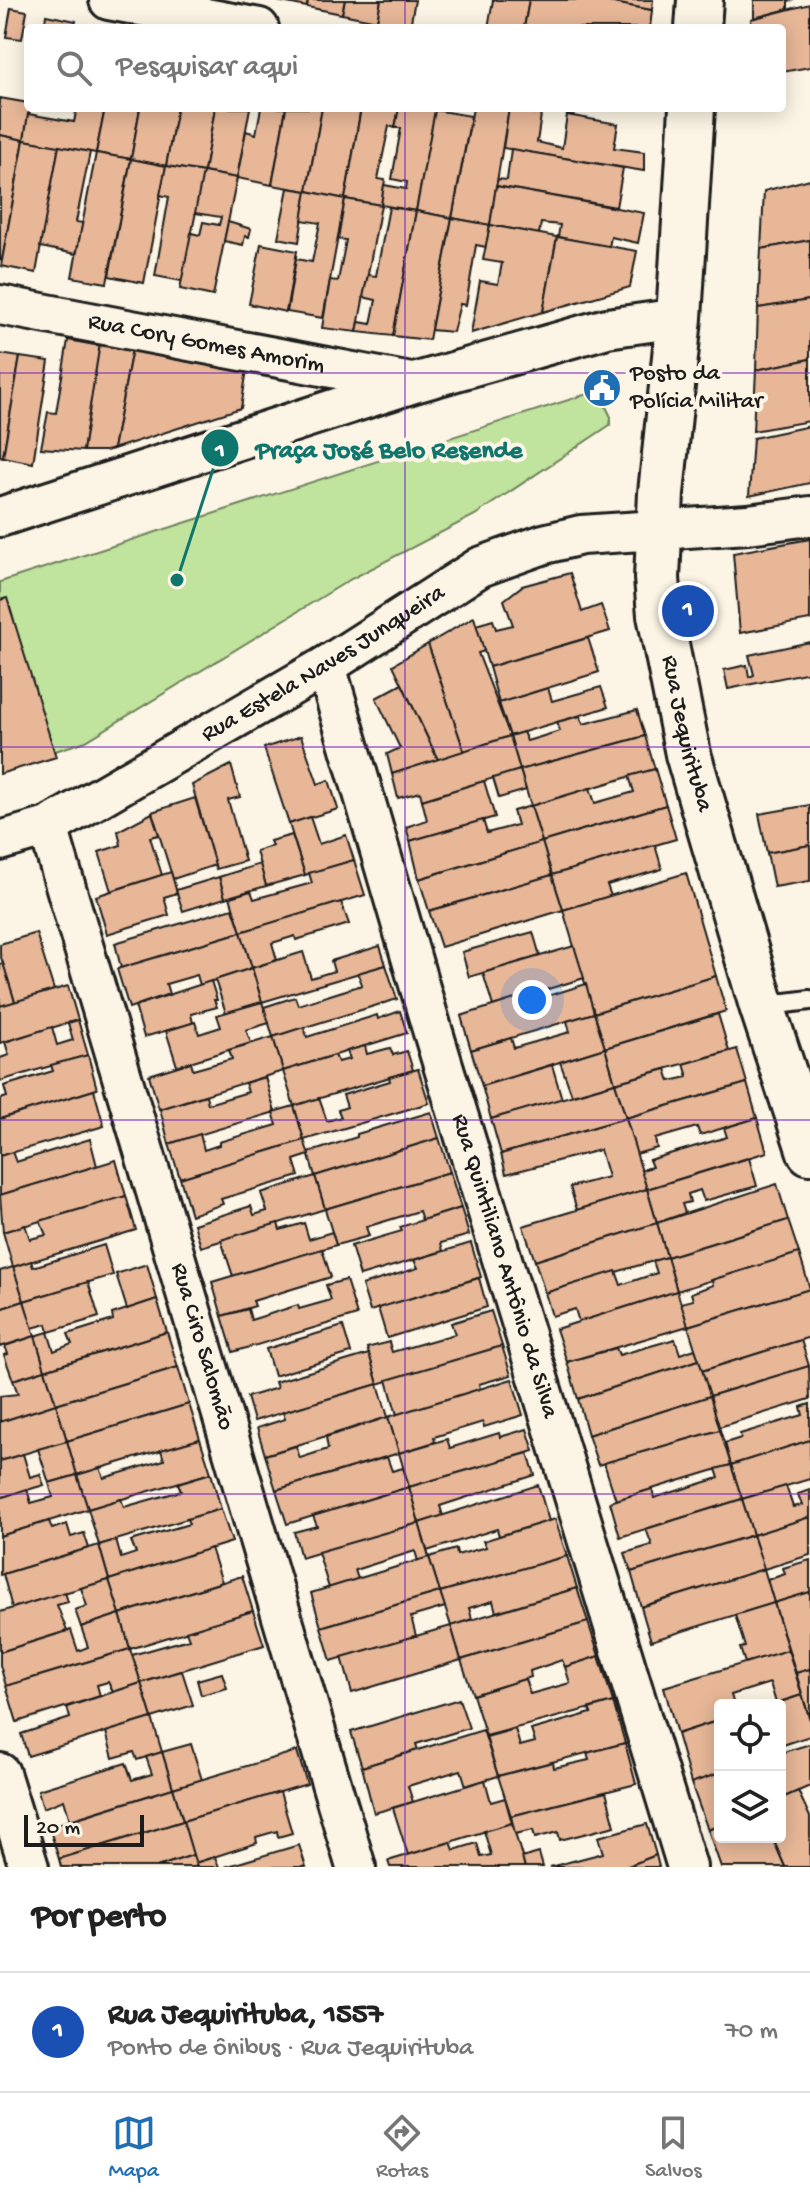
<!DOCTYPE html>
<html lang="pt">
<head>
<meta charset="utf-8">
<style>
  :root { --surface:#fff; --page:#f2f2f2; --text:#222; --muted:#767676; --line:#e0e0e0; --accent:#1f6fb2 }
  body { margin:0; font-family:"Gochi Hand",sans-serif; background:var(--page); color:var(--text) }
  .controls { position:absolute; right:24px; bottom:24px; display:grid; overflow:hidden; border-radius:8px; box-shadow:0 4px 20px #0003 }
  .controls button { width:72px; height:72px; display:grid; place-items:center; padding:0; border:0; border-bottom:2px solid var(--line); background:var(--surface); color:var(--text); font:40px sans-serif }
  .scale { position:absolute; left:24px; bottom:20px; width:120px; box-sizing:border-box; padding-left:8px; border:4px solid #1c1c1c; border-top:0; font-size:22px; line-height:28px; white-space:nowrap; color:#1c1c1c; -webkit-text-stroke:6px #fcf5e5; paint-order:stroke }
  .you { position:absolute; left:532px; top:1000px; width:28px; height:28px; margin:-20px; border:6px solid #fff; border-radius:50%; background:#1a73e8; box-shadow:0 0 0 12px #1a73e833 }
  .badge { display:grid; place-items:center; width:52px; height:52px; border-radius:50%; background:var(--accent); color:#fff; font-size:26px; font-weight:700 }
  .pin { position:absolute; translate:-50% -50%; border:4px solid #fff; box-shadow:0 2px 8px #0006 }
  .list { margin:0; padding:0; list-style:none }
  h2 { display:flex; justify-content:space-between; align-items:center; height:104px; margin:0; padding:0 32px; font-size:34px }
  h2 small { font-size:26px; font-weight:400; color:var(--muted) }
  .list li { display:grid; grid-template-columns:52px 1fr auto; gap:24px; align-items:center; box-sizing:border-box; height:120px; padding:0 32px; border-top:2px solid var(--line) }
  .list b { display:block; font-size:30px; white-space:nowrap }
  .list p { margin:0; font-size:26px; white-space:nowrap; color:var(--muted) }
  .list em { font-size:26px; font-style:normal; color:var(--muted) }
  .icon { flex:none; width:44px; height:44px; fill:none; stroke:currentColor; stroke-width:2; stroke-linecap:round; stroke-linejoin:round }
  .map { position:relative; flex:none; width:810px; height:1867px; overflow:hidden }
  .search { position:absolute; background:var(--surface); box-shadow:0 4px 20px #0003; left:24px; right:24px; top:24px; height:88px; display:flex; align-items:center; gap:20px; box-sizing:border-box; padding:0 28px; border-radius:8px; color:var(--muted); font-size:30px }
  .sheet { height:224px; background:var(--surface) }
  nav { display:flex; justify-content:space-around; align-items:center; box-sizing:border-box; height:112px; border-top:2px solid var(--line); background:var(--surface); font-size:22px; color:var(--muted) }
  nav a { display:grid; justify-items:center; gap:4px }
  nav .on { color:var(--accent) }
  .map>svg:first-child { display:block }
  .green { fill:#c0e39d; stroke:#6e805c; stroke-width:2 }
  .building { fill:#e7b798; stroke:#1c1c1c; stroke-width:2 }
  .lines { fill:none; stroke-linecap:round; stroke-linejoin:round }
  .lane-casing { stroke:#1c1c1c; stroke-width:24 }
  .street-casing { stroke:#1c1c1c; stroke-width:44 }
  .secondary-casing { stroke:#1c1c1c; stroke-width:50 }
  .lane { stroke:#fcf5e5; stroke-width:18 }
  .street { stroke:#fcf5e5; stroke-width:38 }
  .secondary { stroke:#fcf5e5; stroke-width:44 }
  .grid { fill:none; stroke:#7b2cbf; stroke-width:2; stroke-opacity:0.55 }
  .labels { text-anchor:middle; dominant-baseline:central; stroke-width:8; stroke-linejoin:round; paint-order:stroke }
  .street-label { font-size:24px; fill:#1c1c1c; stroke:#fcf5e5 }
  .poi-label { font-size:24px; fill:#1c1c1c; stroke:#fcf5e5; text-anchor:start }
  .leader { fill:none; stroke:#0f766e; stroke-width:3 }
  .callout-dot { fill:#0f766e; stroke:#fcf5e5; stroke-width:3 }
  .mark-label { font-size:24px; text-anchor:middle; font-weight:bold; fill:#fff }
  .callout-label { font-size:26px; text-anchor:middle; font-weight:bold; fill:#0f766e; stroke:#fcf5e5; stroke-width:8; stroke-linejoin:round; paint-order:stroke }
</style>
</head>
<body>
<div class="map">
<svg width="810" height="1867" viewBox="0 0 810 1867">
  <rect width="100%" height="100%" fill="#fcf5e5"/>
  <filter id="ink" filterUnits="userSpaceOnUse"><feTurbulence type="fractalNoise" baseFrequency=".0125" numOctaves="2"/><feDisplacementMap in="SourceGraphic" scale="16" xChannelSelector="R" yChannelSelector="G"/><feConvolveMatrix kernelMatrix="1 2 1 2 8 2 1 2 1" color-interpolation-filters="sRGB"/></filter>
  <g filter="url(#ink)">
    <path class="green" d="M 600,394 L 611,417 L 610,425 L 475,515 L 351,579 L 86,741 L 0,769 L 0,582 L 584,395 Z"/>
    <g class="building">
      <path d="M 272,0 L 308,0 L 307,7 Z"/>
      <path d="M 308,0 L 345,0 L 342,14 L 307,7 Z"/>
      <path d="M 345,0 L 381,0 L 377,21 L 342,14 Z"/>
      <path d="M 381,0 L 415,0 L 410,27 L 377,21 Z"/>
      <path d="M 493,0 L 529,0 L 524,28 L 488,28 Z"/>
      <path d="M 529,0 L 598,0 L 652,10 L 650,28 L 524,28 Z"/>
      <path d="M 598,0 L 653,0 L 652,10 Z"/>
      <path d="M 754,0 L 794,0 L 788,1 L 788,9 L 754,18 Z"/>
      <path d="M 810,4 L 810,67 L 782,72 L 782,28 L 751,28 L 751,19 Z"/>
      <path d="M 11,8 L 27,11 L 22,39 L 6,37 Z"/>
      <path d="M 46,15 L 76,21 L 74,28 L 44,28 Z"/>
      <path d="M 0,98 L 28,103 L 30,108 L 24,140 L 0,135 Z"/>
      <path d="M 77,108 L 105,108 L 96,153 L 24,140 L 28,114 L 74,122 Z"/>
      <path d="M 105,108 L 140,108 L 131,159 L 96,153 Z"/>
      <path d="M 140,108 L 177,108 L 166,166 L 131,159 Z"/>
      <path d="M 177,108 L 215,108 L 204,172 L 166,166 Z"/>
      <path d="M 215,108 L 250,108 L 237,178 L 204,172 Z"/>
      <path d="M 261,108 L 286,108 L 272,185 L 237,178 L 246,131 L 256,134 Z"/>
      <path d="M 286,108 L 322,108 L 307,191 L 272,185 Z"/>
      <path d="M 322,108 L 361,108 L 345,199 L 307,191 Z"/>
      <path d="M 361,108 L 399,108 L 395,128 L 389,126 L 378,179 L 385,180 L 381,205 L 345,199 Z"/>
      <path d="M 399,108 L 436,108 L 416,211 L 381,205 L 384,185 L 406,189 L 407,182 L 392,179 L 401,128 L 395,128 Z"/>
      <path d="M 473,108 L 509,108 L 490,225 L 452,218 Z"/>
      <path d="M 509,108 L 541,115 L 537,142 L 562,148 L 567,115 L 618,124 L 614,148 L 644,152 L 644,171 L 503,148 Z"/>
      <path d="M 435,110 L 471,116 L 452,218 L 416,211 Z"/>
      <path d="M 0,135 L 24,140 L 2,260 L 0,260 Z"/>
      <path d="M 24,140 L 59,146 L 36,273 L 1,266 Z"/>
      <path d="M 59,146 L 90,152 L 76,222 L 83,223 L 76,254 L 40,247 Z"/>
      <path d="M 511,149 L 623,168 L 616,207 L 496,186 L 498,179 L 507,180 Z"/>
      <path d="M 96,153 L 131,159 L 107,283 L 72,277 Z"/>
      <path d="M 131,159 L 166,166 L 144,283 L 109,276 Z"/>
      <path d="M 166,166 L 204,172 L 182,281 L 155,276 L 169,197 L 160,195 Z"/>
      <path d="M 203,172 L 237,178 L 213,296 L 180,289 L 191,233 L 200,235 L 203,222 L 219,225 L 221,217 L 195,213 Z"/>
      <path d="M 810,179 L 810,240 L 761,249 L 764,191 Z"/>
      <path d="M 496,186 L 644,213 L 638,243 L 611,237 L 609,247 L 558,237 L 560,225 L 541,223 L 539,234 L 490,225 Z"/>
      <path d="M 288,188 L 307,191 L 299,242 L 278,238 Z"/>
      <path d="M 307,191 L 345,199 L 323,318 L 287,312 L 296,259 L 312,262 L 320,223 L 302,220 Z"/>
      <path d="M 345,199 L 381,205 L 357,332 L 322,328 L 330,280 L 338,281 L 346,240 L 338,239 Z"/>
      <path d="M 389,207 L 416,211 L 393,336 L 357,332 L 359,322 L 371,324 L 376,300 L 363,297 L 368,275 L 376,276 Z"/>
      <path d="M 416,211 L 452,218 L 429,340 L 393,336 Z"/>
      <path d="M 452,218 L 490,225 L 486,247 L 476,245 L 466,305 L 460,304 L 453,332 L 431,330 Z"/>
      <path d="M 228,222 L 251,229 L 249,237 L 245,236 L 243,245 L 224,241 Z"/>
      <path d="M 490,225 L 557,237 L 543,312 L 471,333 L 480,281 L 498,284 L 502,263 L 483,260 Z"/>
      <path d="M 557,237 L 637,251 L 630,287 L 543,312 Z"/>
      <path d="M 810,240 L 810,300 L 758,308 L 761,249 Z"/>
      <path d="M 261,244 L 297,251 L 286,312 L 249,304 Z"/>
      <path d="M 810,300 L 810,359 L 756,370 L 758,308 Z"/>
      <path d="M 68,340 L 100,346 L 83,451 L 41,448 L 48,412 L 56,413 Z"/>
      <path d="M 100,343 L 132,349 L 113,449 L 106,451 L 83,451 Z"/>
      <path d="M 132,349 L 247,369 L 241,408 L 113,449 Z"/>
      <path d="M 0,354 L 20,357 L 3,457 L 0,456 Z"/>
      <path d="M 20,357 L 49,361 L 33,463 L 3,457 Z"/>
      <path d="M 810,359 L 810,421 L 753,431 L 756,370 Z"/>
      <path d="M 810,426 L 810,483 L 749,496 L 753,438 Z"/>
      <path d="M 810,539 L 810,620 L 740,633 L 733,553 Z"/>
      <path d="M 570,573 L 582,612 L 601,605 L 610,631 L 489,667 L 476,625 L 493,620 L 496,629 L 513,625 L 504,600 L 522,586 Z"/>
      <path d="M 7,598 L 56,757 L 0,774 L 0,600 Z"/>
      <path d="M 474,617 L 484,651 L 478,653 L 510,736 L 464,751 L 428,644 Z"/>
      <path d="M 588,638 L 599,672 L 499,703 L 489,667 Z"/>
      <path d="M 810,642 L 810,672 L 728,689 L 724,670 L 747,665 L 749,677 L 754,675 L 749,655 Z"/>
      <path d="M 428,644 L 464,751 L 438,760 L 393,665 Z"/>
      <path d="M 402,684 L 438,760 L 392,774 L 387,754 L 400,748 L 376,698 Z"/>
      <path d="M 601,687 L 608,707 L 510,736 L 499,703 L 548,688 L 552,701 Z"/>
      <path d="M 637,710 L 645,736 L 520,770 L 510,736 L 523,732 L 527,741 L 560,731 L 557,722 L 580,716 L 583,724 Z"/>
      <path d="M 301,736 L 318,784 L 329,780 L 338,809 L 289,824 L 264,748 Z"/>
      <path d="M 510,736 L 520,770 L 422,800 L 420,792 L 398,798 L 392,774 Z"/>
      <path d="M 645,736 L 655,769 L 531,806 L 520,770 Z"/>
      <path d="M 231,765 L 240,797 L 228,800 L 245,861 L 216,869 L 192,785 Z"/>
      <path d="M 655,769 L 666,805 L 542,842 L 531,806 L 590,788 L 595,803 L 634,792 L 629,776 Z"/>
      <path d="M 520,770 L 526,790 L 499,798 L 493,778 Z"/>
      <path d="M 484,781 L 495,817 L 410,841 L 406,827 L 427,820 L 422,800 Z"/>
      <path d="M 195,798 L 215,865 L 173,879 L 152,812 Z"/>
      <path d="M 666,805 L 676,839 L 552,875 L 542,842 Z"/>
      <path d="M 810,805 L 810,845 L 767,853 L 759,814 Z"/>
      <path d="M 531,806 L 542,842 L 419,879 L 410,841 L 483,820 L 487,833 L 517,825 L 513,811 Z"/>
      <path d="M 152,813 L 159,835 L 150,837 L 162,875 L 111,891 L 99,852 L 121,845 L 118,831 Z"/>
      <path d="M 310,817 L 319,844 L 346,835 L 354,860 L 305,875 L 289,824 Z"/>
      <path d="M 292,835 L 305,875 L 266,886 L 256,851 L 272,846 L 270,841 Z"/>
      <path d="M 542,842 L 552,875 L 429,911 L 419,879 Z"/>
      <path d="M 655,845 L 662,869 L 607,885 L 611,896 L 563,910 L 552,875 Z"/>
      <path d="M 810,845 L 810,881 L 774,887 L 767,853 Z"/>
      <path d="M 354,860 L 365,895 L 241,932 L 230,897 L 251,891 L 254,899 L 312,883 L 309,873 Z"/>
      <path d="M 260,864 L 266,886 L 225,898 L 219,877 Z"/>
      <path d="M 171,872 L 177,893 L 164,897 L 169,915 L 107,934 L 96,896 Z"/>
      <path d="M 686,873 L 716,976 L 594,1013 L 563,910 Z"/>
      <path d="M 552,875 L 563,910 L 441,947 L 429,911 Z"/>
      <path d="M 219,877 L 225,898 L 183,911 L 176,890 Z"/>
      <path d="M 341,902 L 349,924 L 296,940 L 295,936 L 272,943 L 277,960 L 252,968 L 241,932 Z"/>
      <path d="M 233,908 L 241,932 L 121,968 L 115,943 Z"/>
      <path d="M 241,932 L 252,968 L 200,985 L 197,975 L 166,984 L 169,994 L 129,1008 L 117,969 Z"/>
      <path d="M 533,932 L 540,956 L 469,977 L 462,952 Z"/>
      <path d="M 36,933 L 54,990 L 15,1002 L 0,954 L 0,944 Z"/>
      <path d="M 380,946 L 386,965 L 262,1002 L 252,968 L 303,952 L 311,978 L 334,971 L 331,961 Z"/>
      <path d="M 574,946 L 584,978 L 493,1006 L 483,973 Z"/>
      <path d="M 3,963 L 15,1002 L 0,1006 L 0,964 Z"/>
      <path d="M 386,965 L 397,999 L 273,1037 L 264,1007 L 295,997 L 298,1005 L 362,985 L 358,973 Z"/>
      <path d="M 252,968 L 262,1002 L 226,1013 L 215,980 Z"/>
      <path d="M 716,976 L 726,1011 L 605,1048 L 594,1013 Z"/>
      <path d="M 211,981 L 217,1000 L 214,1000 L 217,1007 L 191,1014 L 193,1023 L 144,1037 L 135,1006 Z"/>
      <path d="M 586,984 L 594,1013 L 471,1050 L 461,1016 L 518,998 L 522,1013 L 540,1007 L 538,999 Z"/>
      <path d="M 68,986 L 78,1020 L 0,1043 L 0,1006 Z"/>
      <path d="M 262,1002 L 269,1023 L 246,1030 L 251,1043 L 177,1066 L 166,1031 L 195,1022 L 199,1034 L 221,1027 L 217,1015 Z"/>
      <path d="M 400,1011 L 407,1033 L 283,1071 L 273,1037 L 304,1027 L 307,1037 L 377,1015 L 378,1019 Z"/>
      <path d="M 594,1013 L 605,1048 L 482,1086 L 471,1050 L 511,1038 L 514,1048 L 570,1032 L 567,1021 Z"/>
      <path d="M 718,1014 L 729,1051 L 615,1083 L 605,1048 Z"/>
      <path d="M 78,1020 L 88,1055 L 0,1081 L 0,1058 L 9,1055 L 5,1042 L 52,1027 L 57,1045 L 73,1040 L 68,1023 Z"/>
      <path d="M 273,1037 L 283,1071 L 159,1109 L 149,1075 L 191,1062 L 193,1070 L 232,1059 L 229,1050 Z"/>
      <path d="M 365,1046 L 367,1054 L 390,1048 L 393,1055 L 407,1051 L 413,1070 L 294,1106 L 283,1071 L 335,1055 L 338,1062 L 350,1059 L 347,1051 Z"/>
      <path d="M 605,1048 L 615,1083 L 572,1095 L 560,1062 Z"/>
      <path d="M 737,1049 L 747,1083 L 626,1118 L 615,1083 L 666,1069 L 670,1081 L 688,1077 L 684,1064 Z"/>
      <path d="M 88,1055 L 97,1089 L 0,1119 L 0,1099 L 7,1097 L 4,1086 L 53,1071 L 51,1065 Z"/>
      <path d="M 552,1065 L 562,1099 L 491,1119 L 482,1086 Z"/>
      <path d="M 418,1069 L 429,1103 L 304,1140 L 294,1106 L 319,1098 L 327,1121 L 341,1117 L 338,1110 L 347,1107 L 343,1095 L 390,1081 L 389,1077 Z"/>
      <path d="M 265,1077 L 275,1112 L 169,1144 L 160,1109 L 206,1095 L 208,1104 L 248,1092 L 245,1083 Z"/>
      <path d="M 615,1083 L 626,1118 L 501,1154 L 491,1119 Z"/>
      <path d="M 747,1083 L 757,1118 L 700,1135 L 697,1127 L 655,1139 L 657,1148 L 636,1154 L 626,1118 Z"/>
      <path d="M 94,1090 L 104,1126 L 0,1156 L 0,1119 Z"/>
      <path d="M 294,1106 L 304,1140 L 180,1178 L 169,1144 L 200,1134 L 204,1150 L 219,1145 L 219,1142 L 277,1125 L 273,1112 Z"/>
      <path d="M 431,1112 L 439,1138 L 315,1176 L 308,1153 L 357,1137 L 357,1134 Z"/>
      <path d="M 626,1118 L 647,1189 L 577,1210 L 570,1187 L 608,1177 L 600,1150 L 506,1174 L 501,1154 Z"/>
      <path d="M 757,1118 L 767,1152 L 647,1189 L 641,1170 L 652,1167 L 649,1160 L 727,1137 L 724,1128 Z"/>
      <path d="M 439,1138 L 450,1172 L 325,1209 L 315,1176 Z"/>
      <path d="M 90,1139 L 97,1166 L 0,1195 L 0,1156 L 12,1152 L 16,1162 Z"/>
      <path d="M 304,1140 L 309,1155 L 294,1160 L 299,1176 L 221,1199 L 223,1204 L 191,1215 L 180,1178 Z"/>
      <path d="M 749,1158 L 757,1186 L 704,1201 L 700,1190 L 688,1194 L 690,1202 L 682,1204 L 685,1213 L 657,1223 L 647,1189 Z"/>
      <path d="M 116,1160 L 126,1196 L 3,1232 L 0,1195 Z"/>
      <path d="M 450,1172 L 461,1208 L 422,1220 L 419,1211 L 366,1227 L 369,1236 L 336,1245 L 325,1209 Z"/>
      <path d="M 315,1176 L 325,1209 L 201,1247 L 194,1224 L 251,1206 L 254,1215 L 267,1211 L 261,1193 Z"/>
      <path d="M 777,1184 L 788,1220 L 667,1257 L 657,1223 Z"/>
      <path d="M 647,1189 L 657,1223 L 535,1261 L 523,1226 Z"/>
      <path d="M 126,1196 L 136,1230 L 13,1267 L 3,1232 L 25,1225 L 30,1239 L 46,1235 L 40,1221 Z"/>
      <path d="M 461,1208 L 469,1235 L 441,1243 L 443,1251 L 360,1276 L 351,1246 L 402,1231 L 400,1227 Z"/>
      <path d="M 788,1220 L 799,1253 L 677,1291 L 667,1257 Z"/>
      <path d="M 278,1223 L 280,1230 L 304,1223 L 309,1239 L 332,1232 L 336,1245 L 233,1276 L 221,1240 Z"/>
      <path d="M 657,1223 L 667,1257 L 545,1293 L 535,1261 Z"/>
      <path d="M 471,1243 L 481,1277 L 370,1311 L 362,1285 L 418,1268 L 414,1260 Z"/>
      <path d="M 104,1245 L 113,1275 L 24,1301 L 13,1267 L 31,1261 L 33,1267 Z"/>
      <path d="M 322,1249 L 331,1277 L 253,1301 L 255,1306 L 222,1316 L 212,1282 Z"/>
      <path d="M 799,1253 L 810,1289 L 688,1326 L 681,1303 L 693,1300 L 691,1293 L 713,1285 L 712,1280 Z"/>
      <path d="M 667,1257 L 677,1291 L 579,1322 L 575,1309 L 552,1316 L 545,1293 L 616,1271 L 621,1285 L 657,1273 L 653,1261 Z"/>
      <path d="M 147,1264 L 157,1299 L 127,1309 L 116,1274 Z"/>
      <path d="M 13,1267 L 24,1301 L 0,1309 L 0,1271 Z"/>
      <path d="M 479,1278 L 487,1307 L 387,1338 L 378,1308 Z"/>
      <path d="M 346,1280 L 357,1315 L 233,1352 L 222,1316 L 248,1309 L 251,1320 L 298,1305 L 299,1309 L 331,1300 L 326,1285 Z"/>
      <path d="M 88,1282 L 99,1317 L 49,1332 L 47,1324 L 32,1328 L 24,1301 Z"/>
      <path d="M 810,1289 L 810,1337 L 702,1371 L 688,1326 Z"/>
      <path d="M 677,1291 L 688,1326 L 567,1362 L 556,1329 Z"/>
      <path d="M 157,1299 L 167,1332 L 45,1370 L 35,1336 L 48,1332 L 54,1351 L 72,1344 L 68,1334 L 113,1320 L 112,1314 Z"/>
      <path d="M 24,1301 L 35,1336 L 0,1347 L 0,1309 Z"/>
      <path d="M 491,1311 L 502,1346 L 378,1384 L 367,1348 L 389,1342 L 392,1352 L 455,1334 L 451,1323 Z"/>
      <path d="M 343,1326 L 351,1353 L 274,1376 L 266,1349 Z"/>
      <path d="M 167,1332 L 178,1367 L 56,1404 L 45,1370 Z"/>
      <path d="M 35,1336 L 45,1370 L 13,1380 L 4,1355 L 8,1354 L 5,1346 Z"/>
      <path d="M 675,1339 L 680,1354 L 695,1349 L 699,1360 L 578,1399 L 567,1362 L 616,1348 L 619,1355 Z"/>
      <path d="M 801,1340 L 809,1366 L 710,1396 L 702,1371 Z"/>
      <path d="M 502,1346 L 511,1375 L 479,1384 L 480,1389 L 397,1415 L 387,1380 Z"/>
      <path d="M 369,1354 L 378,1384 L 254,1421 L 247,1397 L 277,1388 L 275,1382 Z"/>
      <path d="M 699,1360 L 710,1396 L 588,1435 L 578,1399 Z"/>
      <path d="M 809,1366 L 810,1399 L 719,1427 L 710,1396 Z"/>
      <path d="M 178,1367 L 189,1404 L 67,1441 L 56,1404 Z"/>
      <path d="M 45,1370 L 56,1404 L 0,1422 L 0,1396 L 18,1394 L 13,1380 Z"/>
      <path d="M 512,1379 L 523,1415 L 484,1427 L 483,1422 L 434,1437 L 435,1442 L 399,1453 L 388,1417 Z"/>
      <path d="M 378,1384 L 388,1417 L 265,1455 L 257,1428 L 285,1419 L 283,1412 Z"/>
      <path d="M 710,1396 L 720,1430 L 598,1465 L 588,1435 Z"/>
      <path d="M 56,1404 L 67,1441 L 0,1461 L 0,1422 Z"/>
      <path d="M 189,1404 L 200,1439 L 77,1475 L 67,1441 Z"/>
      <path d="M 810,1404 L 810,1440 L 731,1465 L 725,1443 L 741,1438 L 740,1434 L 803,1415 L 801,1407 Z"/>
      <path d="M 388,1417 L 399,1453 L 276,1490 L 265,1455 L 296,1446 L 300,1458 L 328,1449 L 326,1437 Z"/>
      <path d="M 527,1429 L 534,1451 L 409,1487 L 399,1453 L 447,1439 L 450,1448 L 499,1433 L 500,1437 Z"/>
      <path d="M 720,1430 L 731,1465 L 616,1500 L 604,1463 Z"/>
      <path d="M 200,1439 L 211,1473 L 88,1509 L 77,1475 L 100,1468 L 104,1478 L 164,1460 L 161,1450 Z"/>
      <path d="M 810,1440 L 810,1479 L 742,1499 L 731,1465 Z"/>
      <path d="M 67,1441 L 77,1475 L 49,1483 L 38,1449 Z"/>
      <path d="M 528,1453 L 535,1475 L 440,1506 L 443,1516 L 419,1523 L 409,1487 Z"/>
      <path d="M 23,1454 L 30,1477 L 40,1474 L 44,1485 L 0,1498 L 0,1461 Z"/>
      <path d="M 387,1457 L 392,1471 L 403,1468 L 409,1487 L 287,1524 L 276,1490 Z"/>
      <path d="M 731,1465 L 742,1499 L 620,1537 L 610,1502 L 652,1489 L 654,1498 L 719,1478 L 716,1469 Z"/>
      <path d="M 211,1473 L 221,1509 L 99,1545 L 88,1509 L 121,1499 L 124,1507 L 181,1491 L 178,1483 Z"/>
      <path d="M 77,1475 L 88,1509 L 0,1536 L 0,1498 L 27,1489 L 31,1503 L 53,1497 L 49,1483 Z"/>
      <path d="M 538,1485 L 549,1521 L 499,1536 L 497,1529 L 427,1551 L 419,1523 Z"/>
      <path d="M 786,1486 L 793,1507 L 802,1505 L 798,1494 L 810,1490 L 810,1517 L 753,1535 L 742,1499 Z"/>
      <path d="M 409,1487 L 419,1523 L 301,1558 L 294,1532 L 317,1526 L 313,1516 Z"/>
      <path d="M 742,1499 L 753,1535 L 631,1572 L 625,1553 L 652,1545 L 646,1529 Z"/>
      <path d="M 221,1509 L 232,1542 L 109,1580 L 99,1545 L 116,1540 L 121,1558 L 136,1553 L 131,1541 L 189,1524 L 187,1519 Z"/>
      <path d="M 810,1517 L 810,1555 L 764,1569 L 753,1535 Z"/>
      <path d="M 555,1519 L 567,1556 L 440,1592 L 429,1557 L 456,1549 L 457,1555 L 486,1547 L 483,1541 Z"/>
      <path d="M 49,1521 L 52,1529 L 67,1524 L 71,1537 L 84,1533 L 89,1548 L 0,1575 L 0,1536 Z"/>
      <path d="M 419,1523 L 429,1557 L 418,1561 L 415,1551 L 355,1570 L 358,1579 L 329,1588 L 318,1552 Z"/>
      <path d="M 753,1535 L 764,1569 L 641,1607 L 631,1572 Z"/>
      <path d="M 99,1545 L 109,1580 L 12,1608 L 3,1574 Z"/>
      <path d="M 211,1548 L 222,1582 L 120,1614 L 109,1580 Z"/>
      <path d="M 567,1556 L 577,1588 L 496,1612 L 493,1601 L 469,1608 L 472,1619 L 451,1626 L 440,1592 Z"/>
      <path d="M 429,1557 L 440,1592 L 321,1627 L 311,1593 Z"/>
      <path d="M 810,1560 L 810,1592 L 774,1603 L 767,1580 L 785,1574 L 783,1568 Z"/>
      <path d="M 764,1569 L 774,1603 L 651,1641 L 641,1607 Z"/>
      <path d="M 242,1576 L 253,1611 L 130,1649 L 120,1614 Z"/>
      <path d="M 109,1580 L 120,1614 L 81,1627 L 75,1610 L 87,1606 L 81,1588 Z"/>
      <path d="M 577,1588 L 588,1622 L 461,1660 L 451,1626 Z"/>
      <path d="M 65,1592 L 68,1602 L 57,1605 L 67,1631 L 0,1652 L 0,1612 Z"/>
      <path d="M 440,1592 L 445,1607 L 411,1617 L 416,1636 L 331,1661 L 321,1627 Z"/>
      <path d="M 810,1592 L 810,1669 L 796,1673 L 774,1603 Z"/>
      <path d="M 774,1603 L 788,1650 L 745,1663 L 740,1648 L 745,1647 L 735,1615 Z"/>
      <path d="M 253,1611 L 264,1645 L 141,1683 L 132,1655 L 189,1639 L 186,1631 Z"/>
      <path d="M 120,1614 L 130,1649 L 6,1686 L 0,1665 L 0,1652 L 71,1630 L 78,1651 L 88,1647 L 81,1627 Z"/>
      <path d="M 588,1622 L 599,1656 L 565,1667 L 562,1660 L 530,1671 L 531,1677 L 473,1695 L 461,1660 Z"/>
      <path d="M 451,1626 L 461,1660 L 352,1693 L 342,1657 Z"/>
      <path d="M 130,1649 L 141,1683 L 113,1692 L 108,1682 L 97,1685 L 100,1696 L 17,1722 L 6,1686 Z"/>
      <path d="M 788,1650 L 802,1695 L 776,1703 L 770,1683 L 731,1695 L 734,1705 L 720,1705 L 720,1720 L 677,1734 L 664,1687 Z"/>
      <path d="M 599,1656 L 613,1702 L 486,1736 L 473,1695 L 525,1679 L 530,1694 L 570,1683 L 565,1667 Z"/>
      <path d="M 810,1669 L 810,1717 L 809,1717 L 796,1673 Z"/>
      <path d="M 182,1671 L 193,1705 L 152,1718 L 141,1683 Z"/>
      <path d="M 222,1673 L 227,1688 L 201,1695 L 197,1680 Z"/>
      <path d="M 141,1683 L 152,1718 L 28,1756 L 21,1734 L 70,1718 L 67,1707 Z"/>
      <path d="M 802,1695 L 810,1720 L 810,1736 L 780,1746 L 780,1705 L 771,1705 Z"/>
      <path d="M 459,1699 L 469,1728 L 416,1744 L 418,1750 L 362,1767 L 351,1732 Z"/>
      <path d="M 613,1702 L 625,1743 L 498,1776 L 486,1737 L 515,1729 L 520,1746 L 535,1742 L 531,1730 L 591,1713 L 589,1709 Z"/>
      <path d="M 152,1718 L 162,1752 L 137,1760 L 134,1752 L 113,1758 L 106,1732 Z"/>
      <path d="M 720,1720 L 718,1774 L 691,1783 L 677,1734 Z"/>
      <path d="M 483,1730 L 498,1776 L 466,1786 L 461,1770 L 408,1786 L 413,1802 L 374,1813 L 362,1767 Z"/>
      <path d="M 625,1743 L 636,1784 L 511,1816 L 498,1776 L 553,1762 L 554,1768 L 589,1760 L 587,1753 Z"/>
      <path d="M 191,1744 L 202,1780 L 173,1788 L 162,1752 Z"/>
      <path d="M 810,1744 L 810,1786 L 780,1799 L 780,1753 Z"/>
      <path d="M 297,1751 L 307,1784 L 183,1821 L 173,1788 Z"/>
      <path d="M 162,1752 L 173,1788 L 70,1820 L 64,1800 L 43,1808 L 38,1790 L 126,1763 L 132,1780 L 152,1774 L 146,1757 Z"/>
      <path d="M 720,1773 L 720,1825 L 708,1830 L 691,1783 Z"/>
      <path d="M 485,1780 L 491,1802 L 505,1798 L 512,1823 L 408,1855 L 393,1808 Z"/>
      <path d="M 173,1788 L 183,1821 L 59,1859 L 49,1827 Z"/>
      <path d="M 798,1791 L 810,1817 L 810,1867 L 785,1867 L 772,1837 L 780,1837 L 780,1799 Z"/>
      <path d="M 280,1792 L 292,1833 L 278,1837 L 277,1831 L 256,1837 L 257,1843 L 195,1863 L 183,1821 Z"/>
      <path d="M 606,1792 L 615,1826 L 560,1840 L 558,1832 L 535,1838 L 533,1830 L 515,1834 L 511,1816 Z"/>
      <path d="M 183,1821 L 193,1855 L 157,1867 L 61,1867 L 59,1859 Z"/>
      <path d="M 512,1823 L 525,1867 L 390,1867 L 388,1861 L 451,1842 L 454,1850 L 477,1843 L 481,1857 L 491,1855 L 484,1831 Z"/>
      <path d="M 647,1824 L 656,1855 L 626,1867 L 550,1867 L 603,1853 L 598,1837 Z"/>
      <path d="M 720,1825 L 720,1837 L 772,1837 L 785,1867 L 721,1867 L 708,1830 Z"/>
      <path d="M 299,1845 L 306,1867 L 225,1867 Z"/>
      <path d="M 539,1853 L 543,1867 L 525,1867 L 522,1858 Z"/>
      <path d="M 193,1855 L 197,1867 L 157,1867 Z"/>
      <path d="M 656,1855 L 659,1867 L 626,1867 Z"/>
      <path d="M 215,1857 L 219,1867 L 197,1867 L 195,1863 Z"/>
    </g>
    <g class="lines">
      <defs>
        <path id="lane" d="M 762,1006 L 810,1000"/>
        <g id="street">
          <path d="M 109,0 L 259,28"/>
          <path id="s1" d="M 0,305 L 411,383"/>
          <path d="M 0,517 L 414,383 L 607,328 L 679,318"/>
          <path id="s2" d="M 326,666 L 432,1029 L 687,1867"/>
          <path id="s3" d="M 48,827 L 356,1867"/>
          <path id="s4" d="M 0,841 L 48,827 L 326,666 L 480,567 L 544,544 L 581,535 L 748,524 L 810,516"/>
          <path d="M 0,1773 L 29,1867"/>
        </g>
        <g id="secondary">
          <path d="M 698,28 L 700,0"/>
          <path id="s5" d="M 692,108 L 679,318 L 661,493 L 657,578 L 660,615 L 688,754 L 762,1006 L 810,1152"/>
        </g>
      </defs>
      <use href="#lane" class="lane-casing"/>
      <use href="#street" class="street-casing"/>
      <use href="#secondary" class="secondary-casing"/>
      <use href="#lane" class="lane"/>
      <use href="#street" class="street"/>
      <use href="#secondary" class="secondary"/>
    </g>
  </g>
  <path class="grid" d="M 405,0 L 405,28M 405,108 L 405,1867M 0,373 L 810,373M 0,747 L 810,747M 0,1120 L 810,1120M 0,1494 L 810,1494"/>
  <defs>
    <symbol id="civic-disc" viewBox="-11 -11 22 22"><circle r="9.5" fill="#1f6fb2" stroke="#fcf5e5"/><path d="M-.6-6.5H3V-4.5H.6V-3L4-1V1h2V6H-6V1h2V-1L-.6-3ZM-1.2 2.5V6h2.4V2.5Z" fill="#fff"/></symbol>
  </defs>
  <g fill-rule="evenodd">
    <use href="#civic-disc" x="580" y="366" width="44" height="44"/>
  </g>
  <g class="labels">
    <g class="street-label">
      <text stroke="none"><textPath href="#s1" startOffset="210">Rua Cory Gomes Amorim</textPath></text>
      <text stroke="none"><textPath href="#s4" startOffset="370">Rua Estela Naves Junqueira</textPath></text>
      <text stroke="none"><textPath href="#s5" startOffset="630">Rua Jequirituba</textPath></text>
      <text stroke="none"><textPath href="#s2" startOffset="626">Rua Quintiliano Antônio da Silva</textPath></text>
      <text stroke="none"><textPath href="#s3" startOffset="542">Rua Ciro Salomão</textPath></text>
    </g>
    <g class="poi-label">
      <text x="630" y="374">Posto da<tspan x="630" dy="28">Polícia Militar</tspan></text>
    </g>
  </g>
  <path class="leader" d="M177 580L220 448"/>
  <g class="callout-dot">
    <circle cx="177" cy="580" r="8"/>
    <circle cx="220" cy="448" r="20"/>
  </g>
  <g class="mark-label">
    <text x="220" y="456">1</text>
  </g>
  <g class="callout-label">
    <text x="389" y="457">Praça José Belo Resende</text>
  </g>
</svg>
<div class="controls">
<button><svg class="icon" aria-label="locate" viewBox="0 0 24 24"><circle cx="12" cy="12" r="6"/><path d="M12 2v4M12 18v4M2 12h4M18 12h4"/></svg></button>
<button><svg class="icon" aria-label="layers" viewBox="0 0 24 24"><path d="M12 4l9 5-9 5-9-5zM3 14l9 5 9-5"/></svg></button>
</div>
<div class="scale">20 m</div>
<div class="you"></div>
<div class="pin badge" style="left:688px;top:611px;background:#1a4fb4">1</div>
<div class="search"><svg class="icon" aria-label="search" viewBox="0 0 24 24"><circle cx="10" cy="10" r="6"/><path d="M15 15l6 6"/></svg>Pesquisar aqui</div>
</div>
<section class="sheet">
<h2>Por perto<small></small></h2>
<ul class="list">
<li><span class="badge" style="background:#1a4fb4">1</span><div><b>Rua Jequirituba, 1557</b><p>Ponto de ônibus · Rua Jequirituba</p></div><em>70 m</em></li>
</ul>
</section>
<nav>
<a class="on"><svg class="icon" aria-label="map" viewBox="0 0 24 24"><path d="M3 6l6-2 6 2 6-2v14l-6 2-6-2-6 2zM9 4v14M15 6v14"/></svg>Mapa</a>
<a><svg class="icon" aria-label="directions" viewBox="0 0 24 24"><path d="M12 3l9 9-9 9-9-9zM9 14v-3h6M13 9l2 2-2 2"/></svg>Rotas</a>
<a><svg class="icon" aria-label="saved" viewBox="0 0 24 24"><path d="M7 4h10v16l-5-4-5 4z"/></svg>Salvos</a>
</nav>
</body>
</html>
